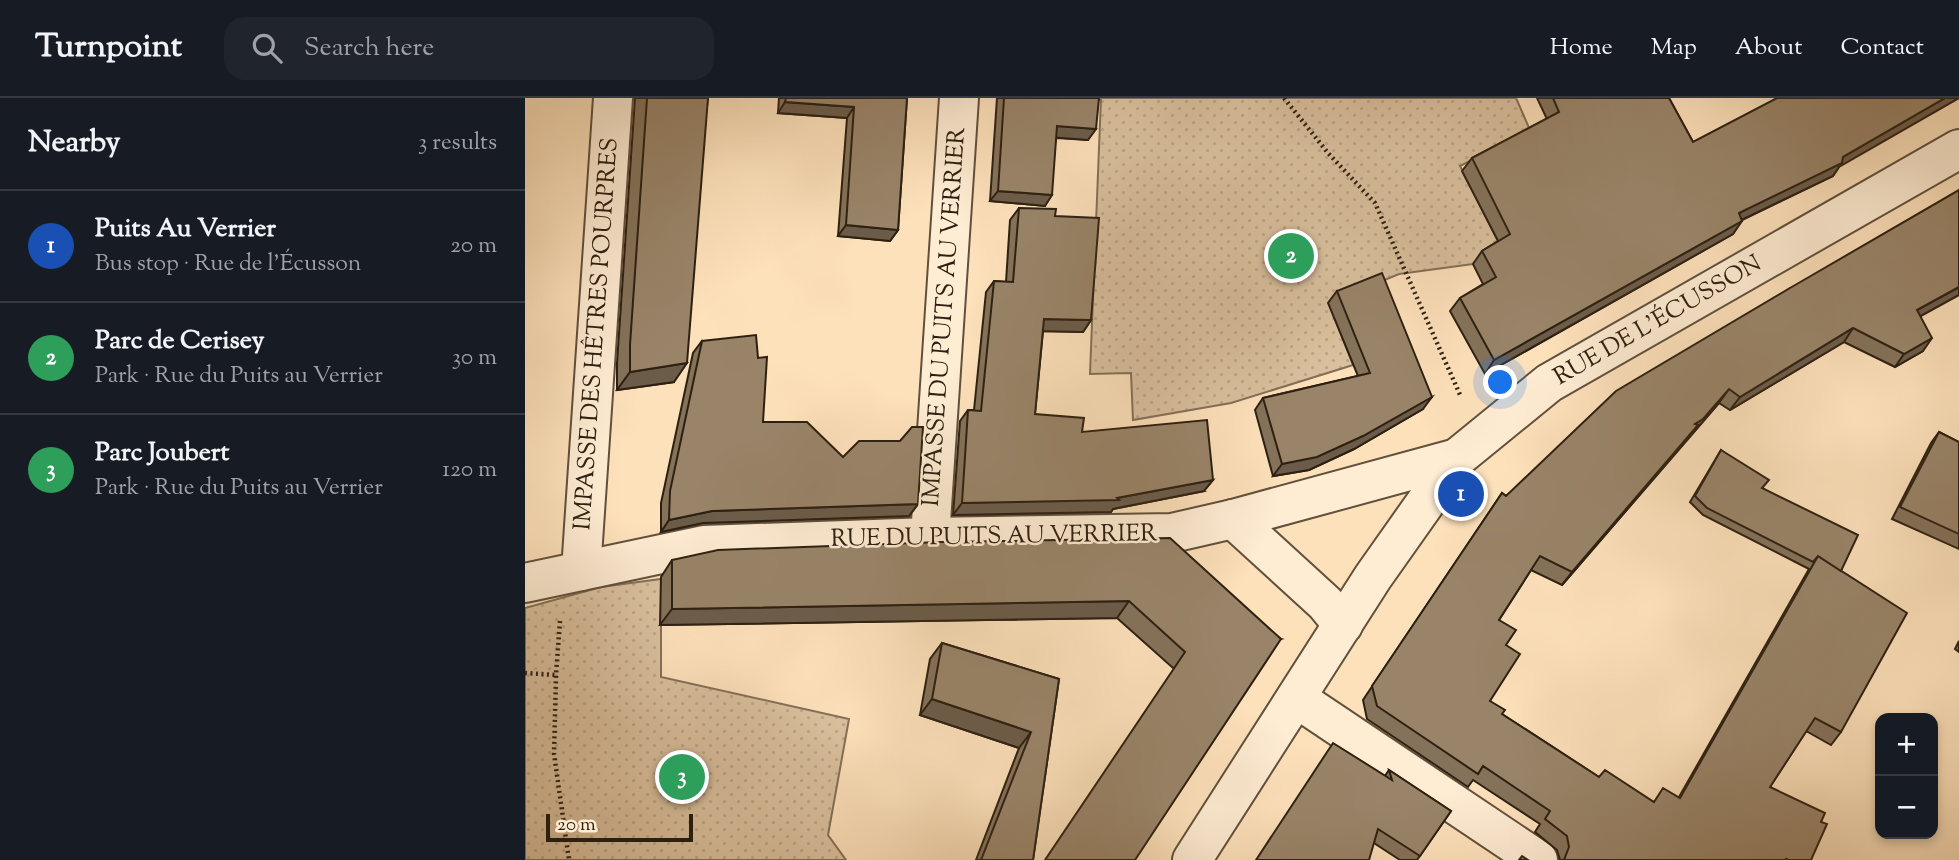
<!DOCTYPE html>
<html lang="en">
<head>
<meta charset="utf-8">
<style>
  :root { --surface:#171b24; --page:#20242c; --text:#f1f3f6; --muted:#9ea1a6; --line:#363941; --accent:#ea580c }
  body { margin:0; font-family:"Sorts Mill Goudy",serif; background:var(--page); color:var(--text) }
  .controls { position:absolute; right:21px; bottom:21px; display:grid; overflow:hidden; border-radius:14px; box-shadow:0 4px 10px #0003 }
  .controls button { width:63px; height:63px; display:grid; place-items:center; padding:0; border:0; border-bottom:2px solid var(--line); background:var(--surface); color:var(--text); font:35px sans-serif }
  .scale { position:absolute; left:21px; bottom:18px; width:147px; box-sizing:border-box; padding-left:7px; border:4px solid #2d2011; border-top:0; font-size:19px; line-height:24px; white-space:nowrap; color:#2d2011; -webkit-text-stroke:5px #feecd3; paint-order:stroke }
  .you { position:absolute; left:976px; top:285px; width:24px; height:24px; margin:-18px; border:5px solid #fff; border-radius:50%; background:#1a73e8; box-shadow:0 0 0 10px #1a73e833 }
  .badge { display:grid; place-items:center; width:46px; height:46px; border-radius:50%; background:var(--accent); color:#fff; font-size:23px; font-weight:700 }
  .pin { position:absolute; translate:-50% -50%; border:4px solid #fff; box-shadow:0 2px 7px #0006 }
  .list { margin:0; padding:0; list-style:none }
  h2 { display:flex; justify-content:space-between; align-items:center; height:91px; margin:0; padding:0 28px; font-size:30px }
  h2 small { font-size:23px; font-weight:400; color:var(--muted) }
  .list li { display:grid; grid-template-columns:46px 1fr auto; gap:21px; align-items:center; box-sizing:border-box; height:112px; padding:0 28px; border-top:2px solid var(--line) }
  .list b { display:block; font-size:26px; white-space:nowrap }
  .list p { margin:0; font-size:23px; white-space:nowrap; color:var(--muted) }
  .list em { font-size:23px; font-style:normal; color:var(--muted) }
  .icon { flex:none; width:38px; height:38px; fill:none; stroke:currentColor; stroke-width:2; stroke-linecap:round; stroke-linejoin:round }
  .map { position:relative; flex:none; width:1434px; height:762px; overflow:hidden }
  header { display:flex; align-items:center; gap:42px; box-sizing:border-box; height:98px; padding:0 35px; background:var(--surface); border-bottom:2px solid var(--line) }
  header strong { font-size:33px }
  nav { display:flex; gap:38px; margin-inline-start:auto; font-size:24px }
  .search { width:490px; height:63px; background:var(--page); display:flex; align-items:center; gap:18px; box-sizing:border-box; padding:0 24px; border-radius:21px; color:var(--muted); font-size:26px }
  main { display:flex }
  aside { flex:1; background:var(--surface) }
  .map>svg:first-child { display:block }
  .park { fill:url(#park-dots); stroke:#847058; stroke-width:2 }
  .lines { fill:none; stroke-linecap:round; stroke-linejoin:round }
  .minor-casing { stroke:#61503c; stroke-width:42 }
  .tertiary-casing { stroke:#61503c; stroke-width:42 }
  .path { stroke:#2d2011; stroke-width:4.5; stroke-dasharray:2 3.5; stroke-linecap:butt }
  .minor { stroke:#feecd3; stroke-width:38 }
  .tertiary { stroke:#feecd3; stroke-width:38 }
  .wall { fill:#84725a; stroke:#2d2011; stroke-width:2 }
  .shaded-wall { fill:#6b5c4a; stroke:#2d2011; stroke-width:2 }
  .building { fill:#998469; stroke:#2d2011; stroke-width:2 }
  .labels { text-anchor:middle; dominant-baseline:central; stroke-width:5; stroke-linejoin:round; paint-order:stroke }
  .street-label { font-size:24px; fill:#2d2011; stroke:#feecd3 }
</style>
</head>
<body>
<header>
<strong>Turnpoint</strong>
<div class="search"><svg class="icon" aria-label="search" viewBox="0 0 24 24"><circle cx="10" cy="10" r="6"/><path d="M15 15l6 6"/></svg>Search here</div>
<nav><a>Home</a><a>Map</a><a>About</a><a>Contact</a></nav>
</header>
<main>
<aside>
<h2>Nearby<small>3 results</small></h2>
<ul class="list">
<li><span class="badge" style="background:#1a4fb4">1</span><div><b>Puits Au Verrier</b><p>Bus stop · Rue de l'Écusson</p></div><em>20 m</em></li>
<li><span class="badge" style="background:#2e9e5b">2</span><div><b>Parc de Cerisey</b><p>Park · Rue du Puits au Verrier</p></div><em>30 m</em></li>
<li><span class="badge" style="background:#2e9e5b">3</span><div><b>Parc Joubert</b><p>Park · Rue du Puits au Verrier</p></div><em>120 m</em></li>
</ul>
</aside>
<div class="map">
<svg width="1434" height="762" viewBox="0 0 1434 762">
  <defs>
    <pattern id="park-dots" width="8" height="8" patternUnits="userSpaceOnUse" patternTransform="scale(1.75)"><rect width="8" height="8" fill="#dac09e"/><path d="M2 2h.1M6 6h.1" fill="none" stroke="#bba587" stroke-width="1.8" stroke-linecap="round"/></pattern>
  </defs>
  <rect width="100%" height="100%" fill="#fde1bb"/>
  <filter id="stains"><feTurbulence type="fractalNoise" baseFrequency=".00286" numOctaves="4"/><feColorMatrix values="0 0 0 0 .2 0 0 0 0 .09 0 0 0 0 .02 0 0 0 .5 -.17"/></filter>
  <radialGradient id="worn" r=".72"><stop offset=".6" stop-color="#630" stop-opacity="0"/><stop offset="1" stop-color="#630" stop-opacity=".3"/></radialGradient>
  <g class="park">
    <path d="M 576,0 L 991,0 L 1005,32 L 935,68 L 976,149 L 948,166 L 874,176 L 804,205 L 828,267 L 706,305 L 608,322 L 606,275 L 565,276 Z"/>
    <path d="M 136,481 L 136,579 L 324,621 L 303,737 L 321,762 L 0,762 L 0,510 L 76,489 Z"/>
  </g>
  <g class="lines">
    <defs>
      <g id="minor">
        <path d="M 708,421 L 800,505 L 818,527"/>
        <path d="M 405,439 L 434,0"/>
        <path d="M 56,473 L 88,0"/>
        <path d="M 0,485 L 179,447 L 405,439 L 647,435 L 708,421 L 932,360"/>
        <path d="M 771,600 L 1013,762"/>
      </g>
      <path id="tertiary" d="M 667,762 L 848,479 L 932,360 L 1024,285 L 1434,51"/>
    </defs>
    <use href="#minor" class="minor-casing"/>
    <use href="#tertiary" class="tertiary-casing"/>
    <g class="path">
      <path d="M 759,0 L 803,55 L 850,105 L 936,299"/>
      <path d="M 35,523 L 31,577 L 29,656 L 44,762"/>
      <path d="M 0,575 L 31,577"/>
    </g>
    <use href="#minor" class="minor"/>
    <use href="#tertiary" class="tertiary"/>
  </g>
  <g class="wall">
    <path d="M 110,0 L 183,0 L 149,284 L 92,292 L 92,265 Z"/>
    <path d="M 254,0 L 382,0 L 373,132 L 365,143 L 313,138 L 322,20 L 253,15 Z"/>
    <path d="M 472,0 L 574,0 L 563,42 L 531,40 L 520,108 L 465,103 Z"/>
    <path d="M 1012,0 L 1144,0 L 1168,44 L 1314,69 L 1308,78 L 1217,122 L 1208,136 L 960,276 L 925,213 L 935,200 L 958,186 L 948,166 L 957,153 L 973,143 L 937,73 L 947,60 L 1022,21 Z"/>
    <path d="M 494,110 L 530,118 L 566,222 L 558,234 L 518,233 L 510,316 L 557,334 L 679,393 L 588,411 L 586,414 L 428,417 L 435,323 L 443,312 L 449,312 L 461,194 L 469,183 L 481,184 L 485,122 Z"/>
    <path d="M 1265,190 L 1395,218 L 1398,253 L 1370,269 L 1319,244 L 1205,312 L 1194,305 L 1037,487 L 1006,472 L 974,522 L 981,547 L 965,603 L 977,616 L 1074,679 L 1128,704 L 1154,699 L 1284,471 L 1178,417 L 1165,404 L 1196,352 L 1238,390 L 1316,473 L 1316,634 L 1306,647 L 1281,633 L 1245,689 L 1296,724 L 1286,762 L 1035,762 L 1032,752 L 1010,734 L 1015,726 L 948,682 L 943,689 L 842,621 L 838,602 L 977,395 L 981,398 Z"/>
    <path d="M 812,193 L 898,311 L 829,351 L 784,372 L 748,378 L 730,312 L 738,300 L 833,278 L 803,205 Z"/>
    <path d="M 177,243 L 238,324 L 393,406 L 384,418 L 178,425 L 136,434 L 136,405 L 168,255 Z"/>
    <path d="M 1414,334 L 1434,344 L 1434,451 L 1367,421 L 1406,345 Z"/>
    <path d="M 417,444 L 756,541 L 648,570 L 592,520 L 135,527 L 136,479 L 147,462 Z"/>
    <path d="M 1434,543 L 1434,554 L 1430,551 Z"/>
    <path d="M 417,545 L 534,581 L 508,762 L 451,762 L 494,650 L 395,617 L 405,561 Z"/>
    <path d="M 864,672 L 926,713 L 892,762 L 875,762 L 849,745 L 860,678 Z"/>
  </g>
  <g class="shaded-wall">
    <path d="M 1420,0 L 1434,0 L 1314,69 L 1308,78 L 1204,128 L 1214,115 L 1318,59 Z"/>
    <path d="M 260,4 L 329,9 L 322,20 L 253,15 Z"/>
    <path d="M 532,28 L 571,31 L 563,42 L 524,39 Z"/>
    <path d="M 473,93 L 527,97 L 520,108 L 465,103 Z"/>
    <path d="M 1217,123 L 1208,136 L 960,276 L 969,262 Z"/>
    <path d="M 321,127 L 373,132 L 365,143 L 313,138 Z"/>
    <path d="M 1434,189 L 1434,197 L 1383,225 L 1392,212 Z"/>
    <path d="M 519,221 L 566,222 L 558,234 L 511,233 Z"/>
    <path d="M 1328,230 L 1319,244 L 1205,312 L 1215,299 Z"/>
    <path d="M 1407,240 L 1398,253 L 1370,269 L 1379,256 Z"/>
    <path d="M 162,265 L 149,284 L 92,292 L 105,274 Z"/>
    <path d="M 1204,291 L 1194,305 L 1037,487 L 1047,474 L 1170,326 Z"/>
    <path d="M 907,299 L 898,311 L 829,351 L 784,372 L 748,378 L 757,366 Z"/>
    <path d="M 688,382 L 679,393 L 588,411 L 586,414 L 428,417 L 437,405 L 592,400 Z"/>
    <path d="M 393,406 L 384,418 L 178,425 L 136,434 L 144,422 L 187,413 Z"/>
    <path d="M 604,503 L 592,520 L 135,527 L 147,511 Z"/>
    <path d="M 407,601 L 506,634 L 494,650 L 395,617 Z"/>
  </g>
  <g class="building">
    <path d="M 122,0 L 183,0 L 162,265 L 105,274 L 105,247 Z"/>
    <path d="M 261,0 L 382,0 L 373,132 L 321,127 L 329,9 L 260,4 Z"/>
    <path d="M 479,0 L 574,0 L 571,31 L 532,28 L 527,97 L 473,93 Z"/>
    <path d="M 1028,0 L 1144,0 L 1168,44 L 1252,0 L 1420,0 L 1318,59 L 1317,65 L 1214,115 L 1217,123 L 969,262 L 935,200 L 971,179 L 957,153 L 985,136 L 947,60 L 1034,14 Z"/>
    <path d="M 1434,92 L 1434,189 L 1392,212 L 1407,240 L 1379,256 L 1328,230 L 1215,299 L 1204,291 L 1178,321 L 1170,326 L 1173,327 L 1047,474 L 1015,458 L 974,522 L 991,532 L 981,547 L 995,556 L 965,603 L 980,612 L 977,616 L 1074,679 L 1080,672 L 1129,704 L 1138,690 L 1155,700 L 1293,458 L 1382,515 L 1316,634 L 1290,620 L 1245,689 L 1300,715 L 1296,724 L 1302,726 L 1286,762 L 1264,762 L 1261,761 L 1261,762 L 1039,762 L 1044,749 L 1042,738 L 1020,721 L 1025,713 L 958,668 L 953,676 L 852,608 L 847,588 L 977,395 L 981,398 L 1091,293 L 1265,190 Z"/>
    <path d="M 494,110 L 531,111 L 530,118 L 574,120 L 566,222 L 519,221 L 510,316 L 559,320 L 557,334 L 682,322 L 688,382 L 592,400 L 594,402 L 437,405 L 443,312 L 456,313 L 469,183 L 488,184 Z"/>
    <path d="M 857,175 L 907,299 L 838,338 L 792,359 L 757,366 L 738,300 L 845,275 L 812,193 Z"/>
    <path d="M 231,237 L 233,260 L 242,259 L 238,324 L 282,324 L 318,359 L 334,343 L 375,343 L 387,329 L 398,329 L 393,406 L 187,413 L 144,422 L 145,393 L 177,243 Z"/>
    <path d="M 1414,334 L 1434,344 L 1434,436 L 1375,409 Z"/>
    <path d="M 1196,352 L 1244,382 L 1237,390 L 1333,437 L 1316,473 L 1293,458 L 1288,464 L 1182,410 L 1170,398 Z"/>
    <path d="M 645,440 L 756,541 L 610,762 L 520,762 L 660,554 L 604,503 L 147,511 L 147,462 L 193,452 L 417,444 Z"/>
    <path d="M 417,545 L 534,581 L 508,762 L 456,762 L 506,634 L 407,601 Z"/>
    <path d="M 808,645 L 867,682 L 864,672 L 926,713 L 895,758 L 853,731 L 844,762 L 731,762 Z"/>
    <path d="M 997,758 L 1003,762 L 994,762 Z"/>
  </g>
  <g class="labels">
    <g class="street-label">
      <text transform="translate(420 219) rotate(-86)">IMPASSE DU PUITS AU VERRIER</text>
      <text transform="translate(1133 223) rotate(-30)">RUE DE L'ÉCUSSON</text>
      <text transform="translate(72 236) rotate(-86)">IMPASSE DES HÊTRES POURPRES</text>
      <text transform="translate(469 439) rotate(-1)">RUE DU PUITS AU VERRIER</text>
    </g>
  </g>
  <rect width="100%" height="100%" filter="url(#stains)"/>
  <rect width="100%" height="100%" fill="url(#worn)"/>
</svg>
<div class="controls">
<button>+</button>
<button>−</button>
</div>
<div class="scale">20 m</div>
<div class="you"></div>
<div class="pin badge" style="left:936px;top:396px;background:#1a4fb4">1</div>
<div class="pin badge" style="left:766px;top:158px;background:#2e9e5b">2</div>
<div class="pin badge" style="left:157px;top:679px;background:#2e9e5b">3</div>
</div>
</main>
</body>
</html>
